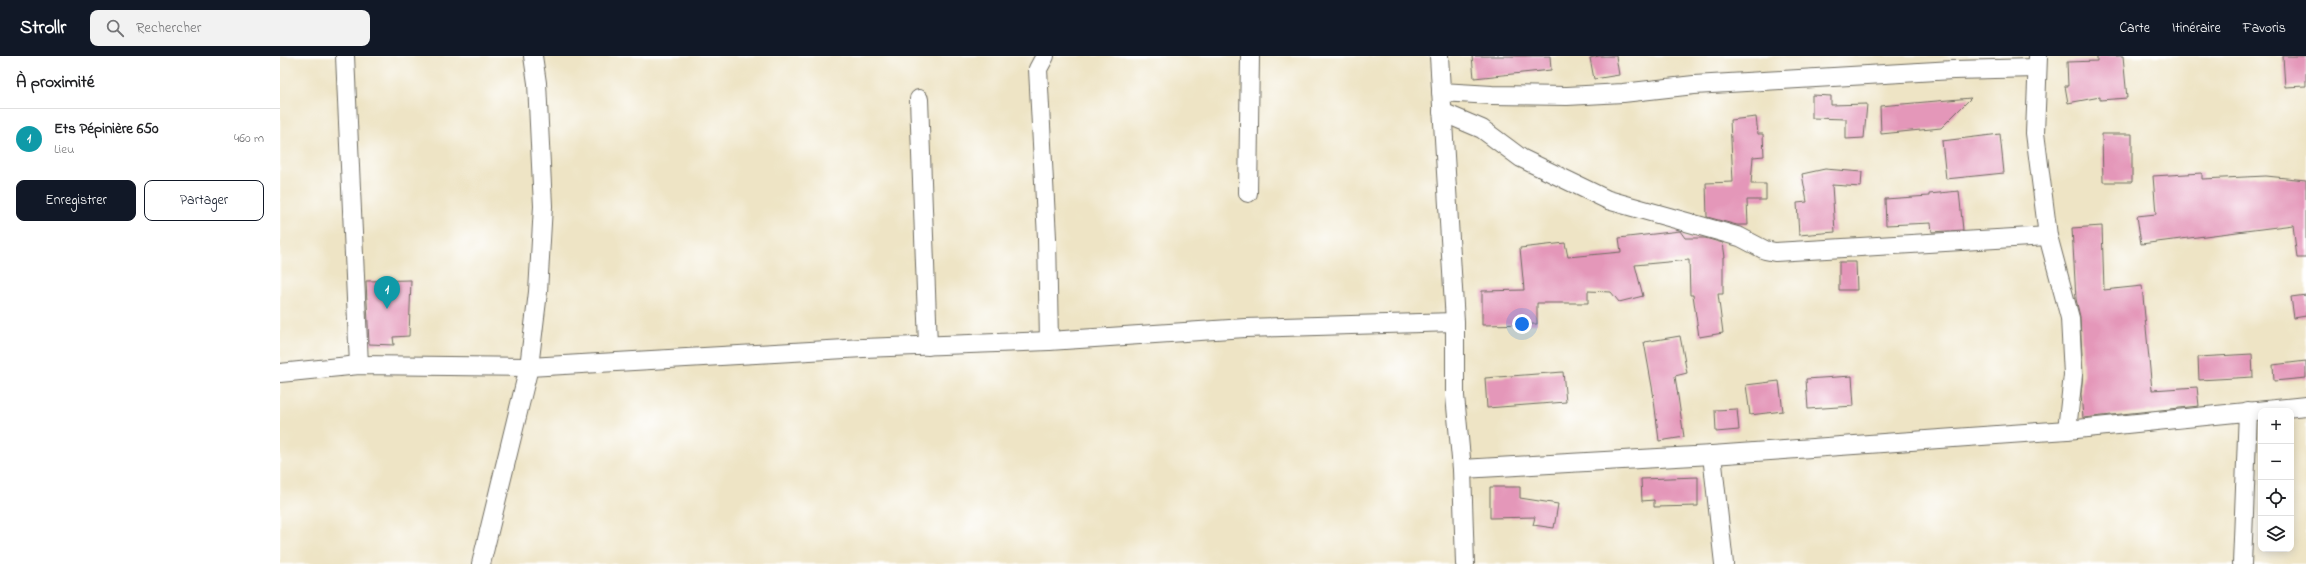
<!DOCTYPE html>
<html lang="fr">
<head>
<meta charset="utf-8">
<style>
  :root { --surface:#fff; --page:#f2f2f2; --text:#202124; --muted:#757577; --line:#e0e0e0; --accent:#111827 }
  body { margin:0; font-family:"Indie Flower",sans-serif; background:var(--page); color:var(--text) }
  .controls { position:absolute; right:12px; bottom:12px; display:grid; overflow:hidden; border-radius:8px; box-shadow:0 2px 10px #0003 }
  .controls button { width:36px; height:36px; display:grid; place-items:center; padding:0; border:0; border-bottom:1px solid var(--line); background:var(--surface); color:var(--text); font:20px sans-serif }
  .you { position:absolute; left:1242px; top:268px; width:14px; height:14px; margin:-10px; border:3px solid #fff; border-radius:50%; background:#1a73e8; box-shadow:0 0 0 6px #1a73e833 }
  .badge { display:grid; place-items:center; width:26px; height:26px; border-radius:50%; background:var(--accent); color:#fff; font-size:13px; font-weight:700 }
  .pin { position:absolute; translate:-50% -33px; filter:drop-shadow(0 1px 2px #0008) }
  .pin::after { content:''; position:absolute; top:21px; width:14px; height:12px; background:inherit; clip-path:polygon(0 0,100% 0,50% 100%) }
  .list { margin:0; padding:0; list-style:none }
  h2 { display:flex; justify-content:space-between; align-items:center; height:52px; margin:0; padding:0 16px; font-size:17px }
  h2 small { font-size:13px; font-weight:400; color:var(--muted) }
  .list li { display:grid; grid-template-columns:26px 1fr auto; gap:12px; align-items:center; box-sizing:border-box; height:60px; padding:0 16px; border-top:1px solid var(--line) }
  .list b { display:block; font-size:15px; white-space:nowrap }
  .list p { margin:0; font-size:13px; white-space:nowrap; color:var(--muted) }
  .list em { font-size:13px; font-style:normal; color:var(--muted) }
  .actions { display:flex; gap:8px; padding:12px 16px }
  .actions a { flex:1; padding:9px 0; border:1px solid var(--accent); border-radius:8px; text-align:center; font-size:14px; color:var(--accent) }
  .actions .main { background:var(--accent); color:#fff }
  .icon { flex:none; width:22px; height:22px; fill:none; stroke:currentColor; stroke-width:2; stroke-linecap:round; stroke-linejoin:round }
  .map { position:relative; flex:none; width:2026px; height:508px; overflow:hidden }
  header { display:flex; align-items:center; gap:24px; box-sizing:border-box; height:56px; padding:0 20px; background:var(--accent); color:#fff }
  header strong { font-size:19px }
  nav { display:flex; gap:22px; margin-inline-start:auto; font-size:14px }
  .search { width:280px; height:36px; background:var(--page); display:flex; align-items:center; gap:10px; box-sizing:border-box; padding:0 14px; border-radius:8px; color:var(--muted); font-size:15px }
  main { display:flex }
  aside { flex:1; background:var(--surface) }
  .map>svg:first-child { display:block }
  .building { fill:#e497b9 }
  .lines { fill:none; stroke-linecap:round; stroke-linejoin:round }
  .street-casing { stroke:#6f6c61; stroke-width:20 }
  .street { stroke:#fff; stroke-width:18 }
</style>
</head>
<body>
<header>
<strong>Strollr</strong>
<div class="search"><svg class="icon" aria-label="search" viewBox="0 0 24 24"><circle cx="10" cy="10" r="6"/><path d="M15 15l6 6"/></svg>Rechercher</div>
<nav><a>Carte</a><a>Itinéraire</a><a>Favoris</a></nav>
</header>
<main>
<aside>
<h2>À proximité<small></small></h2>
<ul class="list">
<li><span class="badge" style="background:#0f9aa8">1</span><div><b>Ets Pépinière 650</b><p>Lieu</p></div><em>460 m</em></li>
</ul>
<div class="actions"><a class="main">Enregistrer</a><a>Partager</a></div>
</aside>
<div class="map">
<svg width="2026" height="508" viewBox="0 0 2026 508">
  <rect width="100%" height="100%" fill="#fff"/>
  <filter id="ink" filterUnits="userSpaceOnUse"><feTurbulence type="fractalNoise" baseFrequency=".025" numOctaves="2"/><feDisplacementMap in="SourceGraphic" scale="8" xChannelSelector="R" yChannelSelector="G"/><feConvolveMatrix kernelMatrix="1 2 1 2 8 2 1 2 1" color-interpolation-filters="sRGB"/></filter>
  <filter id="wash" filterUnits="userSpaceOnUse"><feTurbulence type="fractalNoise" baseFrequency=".012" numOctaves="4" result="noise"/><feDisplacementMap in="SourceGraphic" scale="16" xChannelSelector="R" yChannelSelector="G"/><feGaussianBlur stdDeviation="0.9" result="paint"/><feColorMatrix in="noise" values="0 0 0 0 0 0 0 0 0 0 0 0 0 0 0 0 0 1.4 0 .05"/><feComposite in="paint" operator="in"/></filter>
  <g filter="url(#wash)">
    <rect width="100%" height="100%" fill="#eee4c5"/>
    <g id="blocks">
      <g class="building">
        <path d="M 1192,0 L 1270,0 L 1271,14 L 1194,22 Z"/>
        <path d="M 1319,0 L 1336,0 L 1339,19 L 1314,23 L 1310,2 Z"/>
        <path d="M 1817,0 L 1843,0 L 1847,42 L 1820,44 L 1820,41 L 1788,47 L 1785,30 L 1788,30 L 1787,6 L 1817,5 Z"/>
        <path d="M 2003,0 L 2026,0 L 2026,30 L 2005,31 Z"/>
        <path d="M 1532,39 L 1551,40 L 1551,49 L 1587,48 L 1584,82 L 1566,83 L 1566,63 L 1532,62 Z"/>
        <path d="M 1691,42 L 1661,72 L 1601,78 L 1600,50 Z"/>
        <path d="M 1476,61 L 1478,78 L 1483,78 L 1484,100 L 1473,101 L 1471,128 L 1486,128 L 1486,144 L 1467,144 L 1468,169 L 1457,169 L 1427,161 L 1426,127 L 1453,126 L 1450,64 Z"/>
        <path d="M 1720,78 L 1724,117 L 1666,123 L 1662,85 Z"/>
        <path d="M 1822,78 L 1852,78 L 1852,126 L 1823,126 Z"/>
        <path d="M 1545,113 L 1582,116 L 1581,131 L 1552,129 L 1555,176 L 1519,179 L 1517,147 L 1527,146 L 1522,118 Z"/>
        <path d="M 1922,117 L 1922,123 L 1986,120 L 2026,124 L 2026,202 L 2017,202 L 2013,169 L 1861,188 L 1857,160 L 1876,158 L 1873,120 Z"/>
        <path d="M 1679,135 L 1683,174 L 1652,176 L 1651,167 L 1606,169 L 1605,143 L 1649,140 L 1649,138 Z"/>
        <path d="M 1822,170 L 1824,234 L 1862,230 L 1872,334 L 1917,331 L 1919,350 L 1803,362 L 1801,338 L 1803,318 L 1800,261 L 1796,243 L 1792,172 Z"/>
        <path d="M 1400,175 L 1405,182 L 1425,182 L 1443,187 L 1445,201 L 1443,201 L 1443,238 L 1438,238 L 1443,277 L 1419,281 L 1413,239 L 1410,239 L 1409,204 L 1355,209 L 1363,240 L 1339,246 L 1331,236 L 1308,235 L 1308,247 L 1257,247 L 1257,268 L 1202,269 L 1202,235 L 1244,234 L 1240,192 L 1285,187 L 1288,201 L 1341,196 L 1339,182 Z"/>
        <path d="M 1559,206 L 1576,206 L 1577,234 L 1559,234 Z"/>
        <path d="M 131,224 L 129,280 L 113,281 L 114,289 L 89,288 L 86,225 Z"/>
        <path d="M 2026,239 L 2026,260 L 2014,262 L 2011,241 Z"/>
        <path d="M 1400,280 L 1407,317 L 1395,320 L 1404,381 L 1379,385 L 1373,336 L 1364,286 Z"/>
        <path d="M 1972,298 L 1973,321 L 1919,324 L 1918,301 Z"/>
        <path d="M 2026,305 L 2026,322 L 1994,325 L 1993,309 Z"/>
        <path d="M 1283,316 L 1286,346 L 1207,352 L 1205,322 Z"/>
        <path d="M 1572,320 L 1574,350 L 1528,353 L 1526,323 Z"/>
        <path d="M 1499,325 L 1503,355 L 1470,359 L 1466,329 Z"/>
        <path d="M 1457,353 L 1459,374 L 1436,376 L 1435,354 Z"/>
        <path d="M 1418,421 L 1418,450 L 1374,451 L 1374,444 L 1362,445 L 1361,423 Z"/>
        <path d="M 1210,431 L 1240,431 L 1240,442 L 1278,448 L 1274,472 L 1253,469 L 1255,461 L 1210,462 Z"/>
      </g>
    </g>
  </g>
  <g filter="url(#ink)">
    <use href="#blocks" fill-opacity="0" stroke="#6f6c61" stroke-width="1"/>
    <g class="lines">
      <defs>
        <g id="street">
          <path d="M 65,0 L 79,309"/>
          <path d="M 765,0 L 758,13 L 767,182 L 769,285"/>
          <path d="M 1159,0 L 1175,266 L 1175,340 L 1182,413 L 1185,508"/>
          <path d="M 1758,1 L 1755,77 L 1768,180 L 1790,262 L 1793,319 L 1787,374"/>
          <path d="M 1161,36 L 1212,39 L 1287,40 L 1343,37 L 1414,29 L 1673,14 L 1757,12"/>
          <path d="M 639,43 L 648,290"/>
          <path d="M 1162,56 L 1202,73 L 1241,102 L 1328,144 L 1460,181 L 1485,194 L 1495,196 L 1768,180"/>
          <path d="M 968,137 L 970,0"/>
          <path d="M 0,317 L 79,309 L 249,311 L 583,292 L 769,285 L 965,272 L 1175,266"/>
          <path d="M 1432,399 L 1444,508"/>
          <path d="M 1182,413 L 1432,399 L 1787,374 L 2026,350"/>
          <path d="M 201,508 L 249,311 L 258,236 L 263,150 L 257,27 L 253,0"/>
          <path d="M 1962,508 L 1968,355"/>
        </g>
      </defs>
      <use href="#street" class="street-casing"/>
      <use href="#street" class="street"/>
    </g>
  </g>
</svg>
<div class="controls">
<button>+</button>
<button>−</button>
<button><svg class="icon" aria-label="locate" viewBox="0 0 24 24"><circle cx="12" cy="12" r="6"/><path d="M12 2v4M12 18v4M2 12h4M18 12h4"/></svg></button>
<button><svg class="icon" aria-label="layers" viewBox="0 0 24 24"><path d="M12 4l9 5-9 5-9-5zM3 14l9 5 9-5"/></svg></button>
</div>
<div class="you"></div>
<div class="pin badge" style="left:107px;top:253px;background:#0f9aa8">1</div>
</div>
</main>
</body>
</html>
